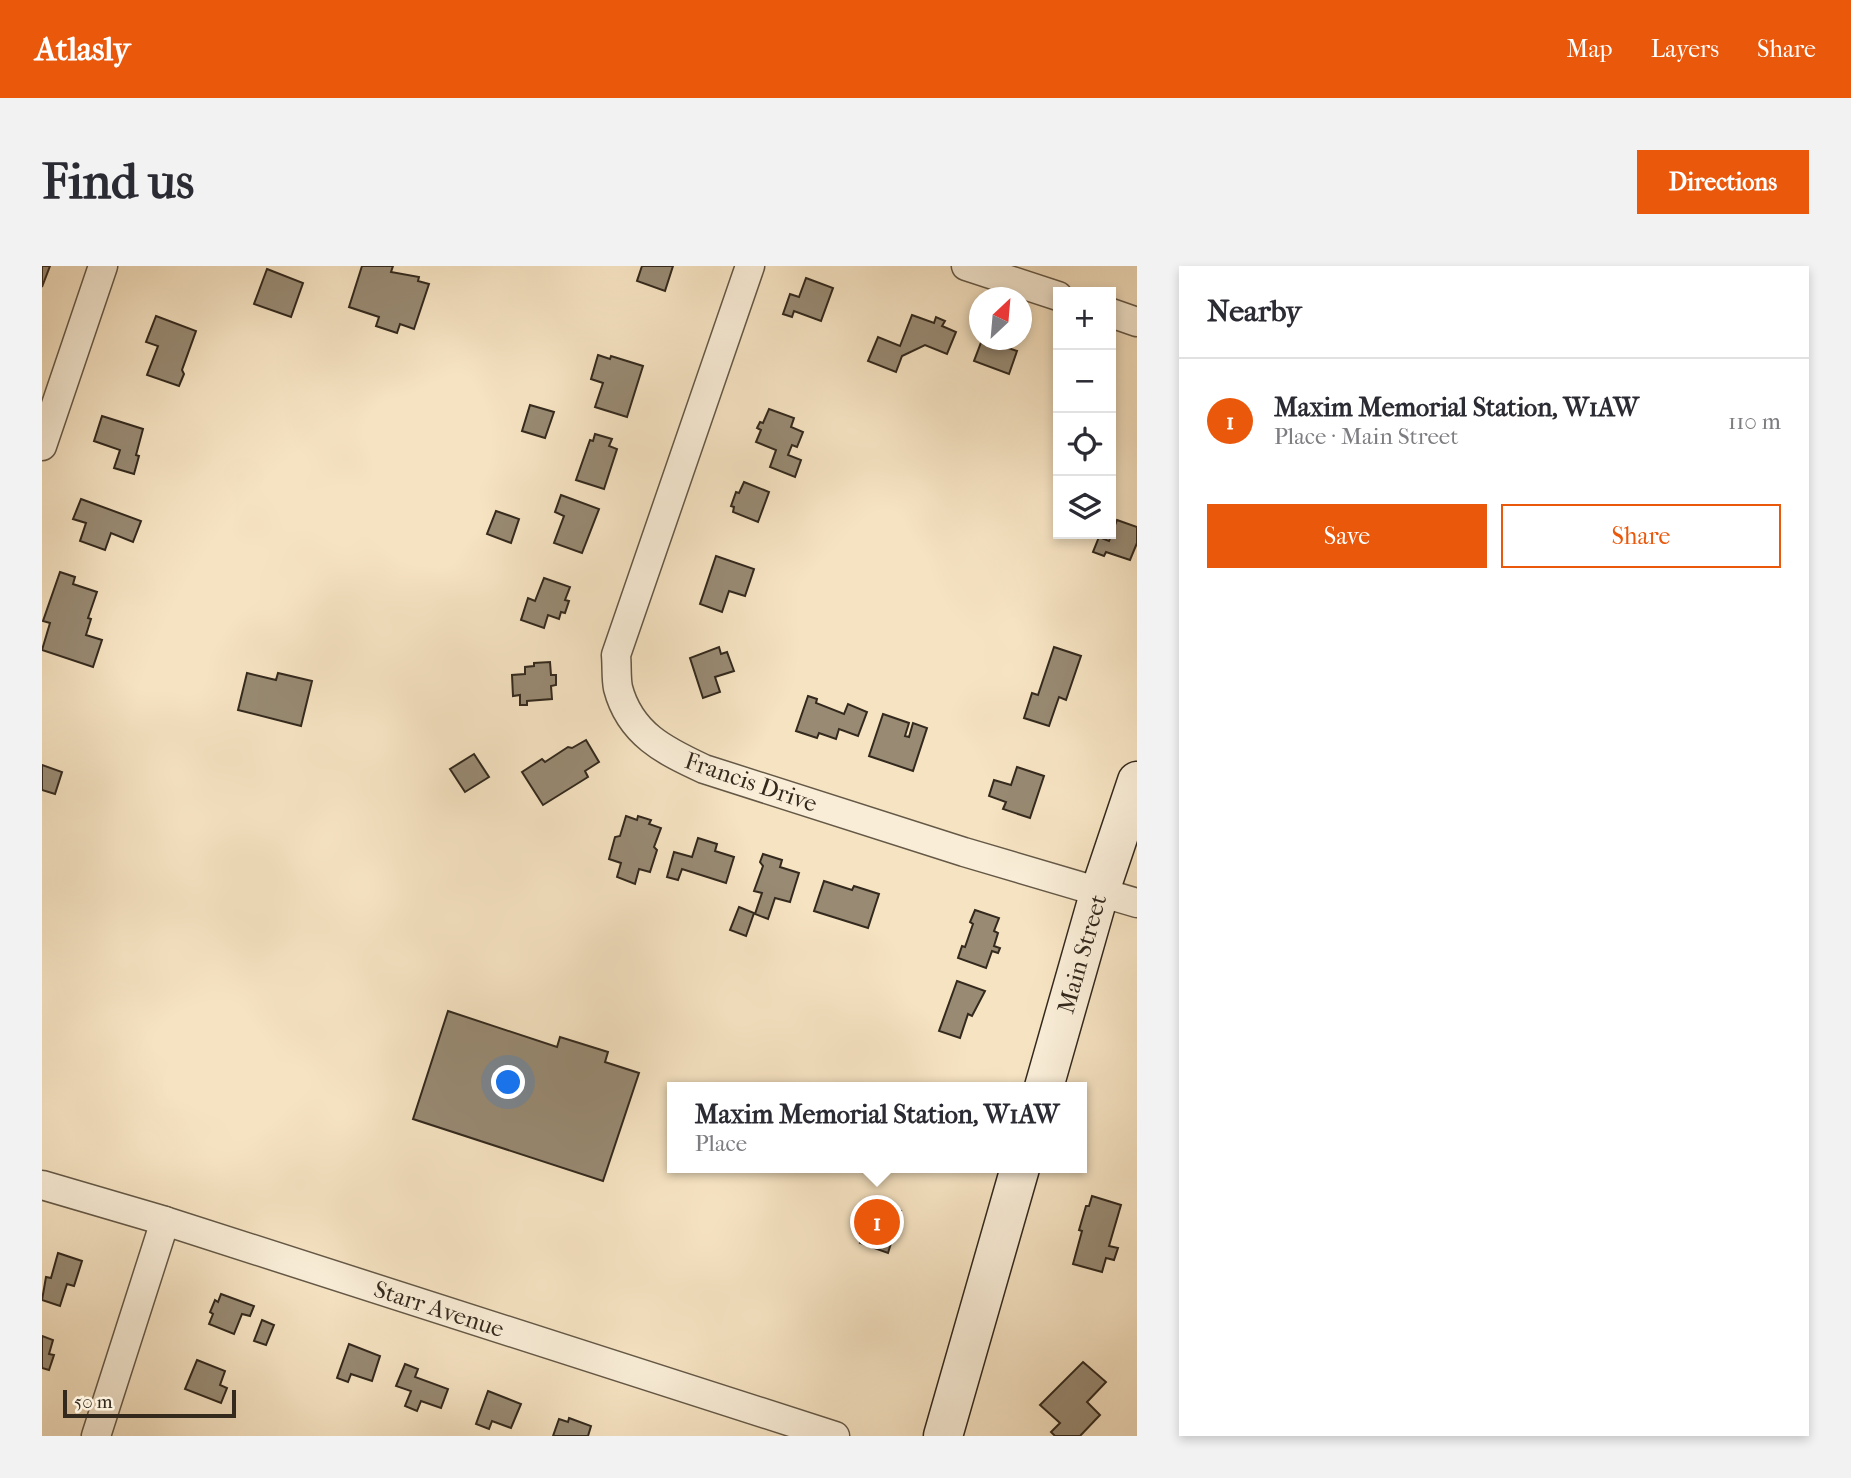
<!DOCTYPE html>
<html lang="en">
<head>
<meta charset="utf-8">
<style>
  :root { --surface:#fff; --page:#f2f2f3; --text:#2b2b33; --muted:#7c7c81; --line:#e1e1e2; --accent:#ea580c }
  body { margin:0; font-family:"IM FELL French Canon",serif; background:var(--page); color:var(--text) }
  .controls { position:absolute; right:21px; top:21px; display:grid; overflow:hidden; border-radius:0px; box-shadow:0 4px 10px #0003 }
  .controls button { width:63px; height:63px; display:grid; place-items:center; padding:0; border:0; border-bottom:2px solid var(--line); background:var(--surface); color:var(--text); font:35px sans-serif }
  .compass { position:absolute; left:927px; top:21px; width:63px; height:63px; border-radius:50%; background:var(--surface); box-shadow:0 4px 10px #0003; rotate:26deg }
  .scale { position:absolute; left:21px; bottom:18px; width:173px; box-sizing:border-box; padding-left:7px; border:4px solid #33291d; border-top:0; font-size:19px; line-height:24px; white-space:nowrap; color:#33291d; -webkit-text-stroke:5px #f9edd7; paint-order:stroke }
  .you { position:absolute; left:467px; top:817px; width:24px; height:24px; margin:-18px; border:5px solid #fff; border-radius:50%; background:#1a73e8; box-shadow:0 0 0 10px #1a73e833 }
  .badge { display:grid; place-items:center; width:46px; height:46px; border-radius:50%; background:var(--accent); color:#fff; font-size:23px; font-weight:700 }
  .pin { position:absolute; translate:-50% -50%; border:4px solid #fff; box-shadow:0 2px 7px #0006 }
  .popup { position:absolute; left:625px; top:816px; width:420px; height:91px; box-sizing:border-box; display:grid; place-content:center; border-radius:0px; background:var(--surface); filter:drop-shadow(0 2px 5px #0005); font-size:23px; white-space:nowrap; color:var(--muted) }
  .popup b { font-size:26px; color:var(--text) }
  .popup::after { content:''; position:absolute; left:50%; top:100%; margin-left:-14px; border:14px solid transparent; border-top-color:var(--surface) }
  .list { margin:0; padding:0; list-style:none }
  h2 { display:flex; justify-content:space-between; align-items:center; height:91px; margin:0; padding:0 28px; font-size:30px }
  h2 small { font-size:23px; font-weight:400; color:var(--muted) }
  .list li { display:grid; grid-template-columns:46px 1fr auto; gap:21px; align-items:center; box-sizing:border-box; height:126px; padding:0 28px; border-top:2px solid var(--line) }
  .list b { display:block; font-size:26px; white-space:nowrap }
  .list p { margin:0; font-size:23px; white-space:nowrap; color:var(--muted) }
  .list em { font-size:23px; font-style:normal; color:var(--muted) }
  .actions { display:flex; gap:14px; padding:21px 28px }
  .actions a { flex:1; padding:16px 0; border:2px solid var(--accent); border-radius:0px; text-align:center; font-size:24px; color:var(--accent) }
  .actions .main { background:var(--accent); color:#fff }
  .icon { flex:none; width:38px; height:38px; fill:none; stroke:currentColor; stroke-width:2; stroke-linecap:round; stroke-linejoin:round }
  .map { position:relative; flex:none; width:1095px; height:1170px; overflow:hidden; border-radius:0px }
  header { display:flex; align-items:center; gap:42px; box-sizing:border-box; height:98px; padding:0 35px; background:var(--accent); color:#fff }
  header strong { font-size:33px }
  nav { display:flex; gap:38px; margin-inline-start:auto; font-size:24px }
  .intro { display:flex; align-items:center; justify-content:space-between; box-sizing:border-box; height:168px; padding:0 42px }
  h1 { margin:0; font-size:49px }
  .button { padding:18px 32px; border-radius:0px; background:var(--accent); color:#fff; font-size:24px; font-weight:700 }
  main { display:flex; gap:42px; padding:0 42px }
  aside { flex:1; background:var(--surface); border-radius:0px; box-shadow:0 4px 10px #0003 }
  .map>svg:first-child { display:block }
  .building { fill:#988a73; stroke:#33291d; stroke-width:2 }
  .lines { fill:none; stroke-linecap:round; stroke-linejoin:round }
  .street-casing { stroke:#645846; stroke-width:31 }
  .secondary-casing { stroke:#33291d; stroke-width:41 }
  .street { stroke:#f9edd7; stroke-width:28 }
  .secondary { stroke:#f9edd7; stroke-width:38 }
  .labels { text-anchor:middle; dominant-baseline:central; stroke-width:5; stroke-linejoin:round; paint-order:stroke }
  .street-label { font-size:24px; fill:#33291d; stroke:#f9edd7 }
</style>
</head>
<body>
<header>
<strong>Atlasly</strong>
<nav><a>Map</a><a>Layers</a><a>Share</a></nav>
</header>
<div class="intro"><h1>Find us</h1><a class="button">Directions</a></div>
<main>
<div class="map">
<svg width="1095" height="1170" viewBox="0 0 1095 1170">
  <rect width="100%" height="100%" fill="#f6e3c2"/>
  <filter id="stains"><feTurbulence type="fractalNoise" baseFrequency=".00286" numOctaves="4"/><feColorMatrix values="0 0 0 0 .2 0 0 0 0 .09 0 0 0 0 .02 0 0 0 .5 -.17"/></filter>
  <radialGradient id="worn" r=".72"><stop offset=".6" stop-color="#630" stop-opacity="0"/><stop offset="1" stop-color="#630" stop-opacity=".3"/></radialGradient>
  <g class="building">
    <path d="M 0,0 L 8,0 L 0,21 Z"/>
    <path d="M 320,0 L 351,0 L 349,6 L 377,11 L 376,15 L 387,18 L 372,63 L 358,58 L 355,67 L 334,60 L 337,51 L 307,41 Z"/>
    <path d="M 600,0 L 631,0 L 623,25 L 595,15 Z"/>
    <path d="M 225,3 L 261,17 L 249,51 L 212,38 Z"/>
    <path d="M 764,12 L 791,22 L 779,55 L 752,45 L 750,51 L 741,48 L 748,28 L 757,31 Z"/>
    <path d="M 870,49 L 892,57 L 894,51 L 903,55 L 900,60 L 914,66 L 905,88 L 883,79 L 860,90 L 854,106 L 826,95 L 836,71 L 858,80 Z"/>
    <path d="M 114,50 L 154,65 L 140,104 L 142,108 L 137,120 L 105,109 L 116,80 L 104,76 Z"/>
    <path d="M 940,74 L 956,78 L 958,74 L 962,75 L 960,80 L 975,85 L 967,108 L 932,95 Z"/>
    <path d="M 556,89 L 568,93 L 569,90 L 601,100 L 585,151 L 553,141 L 561,117 L 549,113 Z"/>
    <path d="M 488,139 L 512,146 L 503,172 L 480,165 Z"/>
    <path d="M 727,143 L 752,152 L 749,161 L 761,166 L 755,181 L 750,179 L 746,189 L 759,194 L 753,211 L 728,201 L 734,184 L 714,176 L 719,164 L 715,162 L 718,156 L 721,157 Z"/>
    <path d="M 60,150 L 101,163 L 94,189 L 97,190 L 92,208 L 72,202 L 78,184 L 52,175 Z"/>
    <path d="M 553,168 L 570,173 L 567,180 L 575,183 L 562,223 L 534,214 L 548,174 L 551,175 Z"/>
    <path d="M 702,216 L 727,226 L 716,256 L 691,246 L 692,241 L 689,240 L 694,226 L 697,227 Z"/>
    <path d="M 519,229 L 557,243 L 540,287 L 512,277 L 522,250 L 513,246 Z"/>
    <path d="M 39,233 L 99,255 L 91,276 L 69,267 L 63,284 L 38,275 L 44,257 L 31,253 Z"/>
    <path d="M 454,245 L 477,253 L 469,277 L 445,268 Z"/>
    <path d="M 1075,254 L 1095,261 L 1095,277 L 1088,294 L 1064,286 L 1062,290 L 1051,286 L 1057,271 L 1067,275 Z"/>
    <path d="M 674,290 L 712,303 L 703,330 L 687,325 L 680,346 L 658,338 Z"/>
    <path d="M 18,306 L 33,311 L 31,318 L 55,326 L 46,352 L 49,353 L 44,369 L 60,374 L 51,401 L 0,384 L 8,357 L 1,355 Z"/>
    <path d="M 502,312 L 528,321 L 523,334 L 527,335 L 523,347 L 519,346 L 517,353 L 506,349 L 502,362 L 479,354 L 486,332 L 493,335 Z"/>
    <path d="M 677,381 L 679,388 L 685,386 L 692,405 L 673,411 L 678,426 L 661,432 L 648,392 Z"/>
    <path d="M 1012,381 L 1039,390 L 1024,434 L 1017,431 L 1007,460 L 982,452 L 990,427 L 996,429 Z"/>
    <path d="M 508,396 L 509,409 L 514,409 L 514,419 L 509,420 L 510,433 L 485,435 L 485,439 L 478,439 L 478,429 L 471,430 L 470,409 L 483,408 L 483,401 L 492,400 L 492,397 Z"/>
    <path d="M 205,407 L 234,414 L 236,407 L 270,415 L 259,460 L 196,444 Z"/>
    <path d="M 766,430 L 775,433 L 774,437 L 802,448 L 806,438 L 825,446 L 816,470 L 797,463 L 794,473 L 777,467 L 775,472 L 754,465 Z"/>
    <path d="M 841,448 L 867,457 L 863,470 L 867,471 L 871,457 L 885,462 L 871,505 L 827,490 Z"/>
    <path d="M 544,474 L 557,496 L 543,505 L 546,511 L 501,539 L 480,506 L 500,493 L 503,496 L 526,481 L 530,482 Z"/>
    <path d="M 432,488 L 447,511 L 423,526 L 408,503 Z"/>
    <path d="M 0,499 L 20,506 L 13,528 L 0,524 Z"/>
    <path d="M 975,501 L 1002,510 L 988,552 L 961,543 L 964,536 L 947,530 L 952,514 L 969,519 Z"/>
    <path d="M 584,550 L 595,554 L 596,550 L 609,554 L 607,558 L 619,562 L 612,581 L 615,584 L 608,606 L 597,603 L 593,618 L 575,611 L 579,597 L 567,593 L 573,571 L 578,570 Z"/>
    <path d="M 656,572 L 675,578 L 673,585 L 692,591 L 684,617 L 640,603 L 636,614 L 625,611 L 632,586 L 650,591 Z"/>
    <path d="M 721,588 L 740,594 L 738,601 L 757,607 L 748,636 L 733,632 L 726,653 L 713,648 L 720,627 L 712,625 L 721,600 L 718,596 Z"/>
    <path d="M 782,615 L 810,624 L 812,620 L 837,628 L 826,662 L 772,645 Z"/>
    <path d="M 697,641 L 712,647 L 704,670 L 688,664 Z"/>
    <path d="M 933,644 L 957,652 L 952,665 L 956,667 L 952,680 L 958,682 L 956,687 L 950,685 L 944,702 L 916,692 L 920,680 L 923,681 L 931,658 L 928,656 Z"/>
    <path d="M 915,715 L 943,725 L 930,750 L 926,748 L 918,772 L 897,765 Z"/>
    <path d="M 406,745 L 515,781 L 518,771 L 566,786 L 563,796 L 597,807 L 561,915 L 371,853 Z"/>
    <path d="M 1050,930 L 1079,939 L 1067,980 L 1076,982 L 1072,994 L 1064,992 L 1060,1006 L 1031,998 L 1040,965 L 1037,964 L 1044,940 L 1047,940 Z"/>
    <path d="M 830,936 L 859,945 L 846,987 L 818,977 L 821,967 L 811,965 L 817,945 L 826,947 Z"/>
    <path d="M 16,987 L 40,995 L 32,1020 L 25,1018 L 18,1040 L 0,1034 L 4,1011 L 9,1012 Z"/>
    <path d="M 179,1028 L 212,1040 L 208,1050 L 200,1048 L 192,1068 L 167,1058 L 171,1048 L 168,1046 L 173,1034 L 176,1036 Z"/>
    <path d="M 220,1054 L 232,1059 L 224,1079 L 212,1075 Z"/>
    <path d="M 0,1070 L 11,1074 L 7,1088 L 12,1089 L 7,1104 L 0,1102 Z"/>
    <path d="M 307,1078 L 338,1090 L 330,1115 L 309,1108 L 306,1116 L 295,1112 Z"/>
    <path d="M 155,1094 L 183,1105 L 178,1119 L 185,1122 L 179,1137 L 143,1123 Z"/>
    <path d="M 1041,1096 L 1064,1116 L 1045,1136 L 1058,1149 L 1038,1170 L 1013,1170 L 1009,1166 L 1018,1157 L 998,1139 Z"/>
    <path d="M 363,1098 L 376,1103 L 373,1111 L 406,1123 L 399,1142 L 379,1135 L 375,1145 L 363,1140 L 369,1125 L 354,1120 Z"/>
    <path d="M 446,1125 L 479,1138 L 469,1162 L 450,1155 L 447,1163 L 434,1158 Z"/>
    <path d="M 527,1152 L 549,1160 L 546,1170 L 511,1170 L 517,1153 L 526,1156 Z"/>
  </g>
  <g class="lines">
    <defs>
      <g id="street">
        <path d="M 708,0 L 574,389 C 575,400 574,412 576,422 C 588,468 623,485 662,503 L 922,586 L 1095,637"/>
        <path d="M 924,0 L 1016,30"/>
        <path d="M 1069,47 L 1095,56"/>
        <path d="M 0,180 L 61,0"/>
        <path d="M 0,919 L 123,955 L 793,1170"/>
        <path d="M 54,1170 L 123,955"/>
      </g>
      <g id="secondary">
        <path d="M 1002,821 L 1057,628 L 1095,515"/>
        <path d="M 901,1170 L 978,902"/>
      </g>
    </defs>
    <use href="#street" class="street-casing"/>
    <use href="#secondary" class="secondary-casing"/>
    <use href="#street" class="street"/>
    <use href="#secondary" class="secondary"/>
  </g>
  <g class="labels">
    <g class="street-label">
      <text transform="translate(709 516) rotate(19)">Francis Drive</text>
      <text transform="translate(1040 688) rotate(-74)">Main Street</text>
      <text transform="translate(397 1043) rotate(18)">Starr Avenue</text>
    </g>
  </g>
  <rect width="100%" height="100%" filter="url(#stains)"/>
  <rect width="100%" height="100%" fill="url(#worn)"/>
</svg>
<div class="controls">
<button>+</button>
<button>−</button>
<button><svg class="icon" aria-label="locate" viewBox="0 0 24 24"><circle cx="12" cy="12" r="6"/><path d="M12 2v4M12 18v4M2 12h4M18 12h4"/></svg></button>
<button><svg class="icon" aria-label="layers" viewBox="0 0 24 24"><path d="M12 4l9 5-9 5-9-5zM3 14l9 5 9-5"/></svg></button>
</div>
<svg class="compass" viewBox="-18 -18 36 36"><path d="M0-13l5 13h-10z" fill="#e53935"/><path d="M0 13l5-13h-10z" fill="#7c7c81"/></svg>
<div class="scale">50 m</div>
<div class="you"></div>
<div class="pin badge" style="left:835px;top:956px">1</div>
<div class="popup"><b>Maxim Memorial Station, W1AW</b>Place</div>
</div>
<aside>
<h2>Nearby<small></small></h2>
<ul class="list">
<li><span class="badge">1</span><div><b>Maxim Memorial Station, W1AW</b><p>Place · Main Street</p></div><em>110 m</em></li>
</ul>
<div class="actions"><a class="main">Save</a><a>Share</a></div>
</aside>
</main>
</body>
</html>
